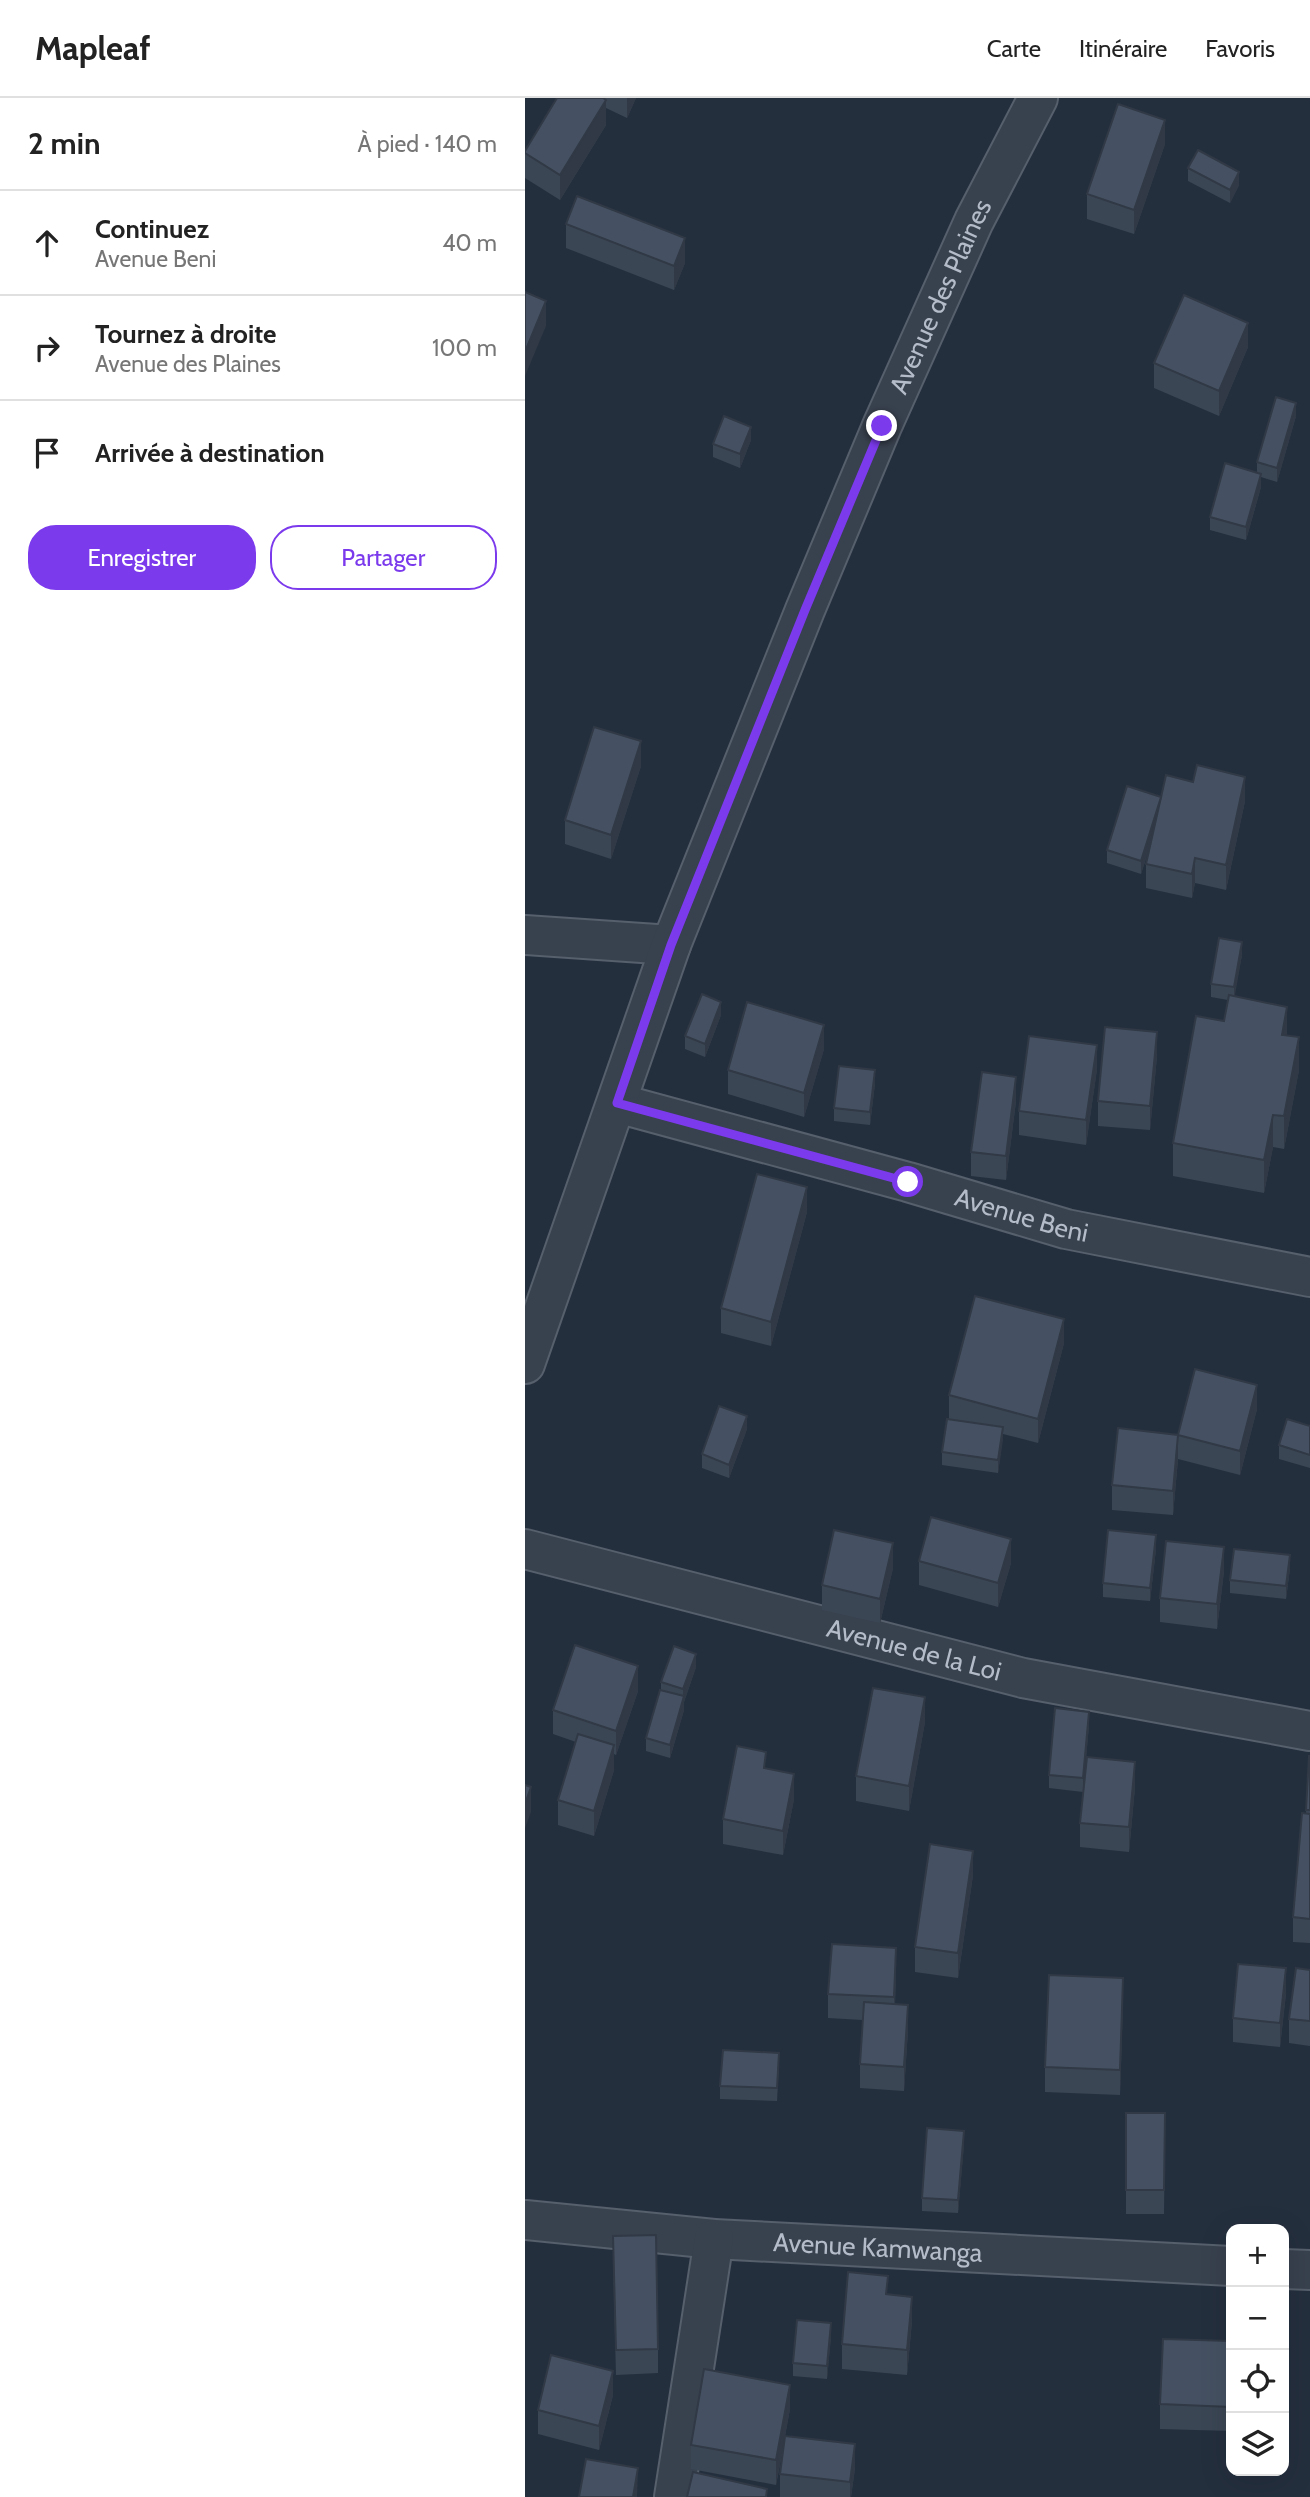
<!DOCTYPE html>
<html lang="fr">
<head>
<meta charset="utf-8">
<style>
  :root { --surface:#fff; --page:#f6f6f6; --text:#222; --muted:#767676; --line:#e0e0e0; --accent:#7c3aed }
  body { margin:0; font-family:Cabin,sans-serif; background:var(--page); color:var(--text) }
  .controls { position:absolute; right:21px; bottom:21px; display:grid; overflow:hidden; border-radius:14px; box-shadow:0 7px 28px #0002 }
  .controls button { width:63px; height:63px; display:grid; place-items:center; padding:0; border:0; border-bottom:2px solid var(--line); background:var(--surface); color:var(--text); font:35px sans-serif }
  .stop { position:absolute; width:21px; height:21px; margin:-16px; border:5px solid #7c3aed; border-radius:50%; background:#fff }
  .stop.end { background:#7c3aed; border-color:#fff; box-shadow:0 2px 7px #0008 }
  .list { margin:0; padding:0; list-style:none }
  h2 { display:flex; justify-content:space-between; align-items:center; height:91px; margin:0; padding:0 28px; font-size:30px }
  h2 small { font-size:23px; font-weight:400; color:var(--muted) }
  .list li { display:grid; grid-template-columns:46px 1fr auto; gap:21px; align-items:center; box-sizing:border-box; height:105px; padding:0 28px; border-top:2px solid var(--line) }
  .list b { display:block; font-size:26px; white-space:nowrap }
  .list p { margin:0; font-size:23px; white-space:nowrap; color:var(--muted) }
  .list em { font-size:23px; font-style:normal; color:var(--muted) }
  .actions { display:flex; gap:14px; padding:21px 28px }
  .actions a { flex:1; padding:16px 0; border:2px solid var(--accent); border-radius:28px; text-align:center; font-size:24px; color:var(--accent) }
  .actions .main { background:var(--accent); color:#fff }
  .icon { flex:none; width:38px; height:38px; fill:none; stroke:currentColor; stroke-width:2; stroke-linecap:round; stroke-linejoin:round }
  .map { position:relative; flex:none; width:785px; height:2399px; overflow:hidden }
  header { display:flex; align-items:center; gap:42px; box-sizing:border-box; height:98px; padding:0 35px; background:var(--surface); border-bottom:2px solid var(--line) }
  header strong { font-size:33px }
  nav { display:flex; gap:38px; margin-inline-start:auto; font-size:24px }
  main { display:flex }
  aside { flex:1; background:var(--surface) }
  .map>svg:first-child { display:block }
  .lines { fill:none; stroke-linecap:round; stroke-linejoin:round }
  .minor-casing { stroke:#565f6c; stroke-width:42 }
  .tertiary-casing { stroke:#565f6c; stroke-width:42 }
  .minor { stroke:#38414e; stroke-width:38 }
  .tertiary { stroke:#38414e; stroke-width:38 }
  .wall { fill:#3b4654 }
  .shaded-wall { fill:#303945 }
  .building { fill:#455162; stroke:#303945; stroke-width:2 }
  .route { stroke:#7c3aed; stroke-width:9 }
  .labels { text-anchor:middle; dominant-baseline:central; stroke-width:6; stroke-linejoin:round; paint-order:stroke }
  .street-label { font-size:26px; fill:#b4bcc9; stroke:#1d2633 }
</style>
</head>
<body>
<header>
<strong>Mapleaf</strong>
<nav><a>Carte</a><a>Itinéraire</a><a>Favoris</a></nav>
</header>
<main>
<aside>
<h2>2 min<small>À pied · 140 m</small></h2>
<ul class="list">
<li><svg class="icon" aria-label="ahead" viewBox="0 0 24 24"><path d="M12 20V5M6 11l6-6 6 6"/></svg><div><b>Continuez</b><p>Avenue Beni</p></div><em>40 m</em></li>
<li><svg class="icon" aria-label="right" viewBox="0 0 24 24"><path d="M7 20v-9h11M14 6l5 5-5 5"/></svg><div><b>Tournez à droite</b><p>Avenue des Plaines</p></div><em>100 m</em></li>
<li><svg class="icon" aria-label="arrive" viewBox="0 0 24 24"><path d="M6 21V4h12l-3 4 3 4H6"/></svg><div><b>Arrivée à destination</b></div></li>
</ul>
<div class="actions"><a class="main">Enregistrer</a><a>Partager</a></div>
</aside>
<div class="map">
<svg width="785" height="2399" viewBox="0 0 785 2399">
  <rect width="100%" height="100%" fill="#242f3e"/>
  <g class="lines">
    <defs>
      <g id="minor">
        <path d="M 0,837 L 146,847"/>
        <path id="s1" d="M 92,1005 L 383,1084 L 541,1131 L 785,1179"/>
        <path id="s2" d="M 0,1451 L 498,1580 L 785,1633"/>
        <path id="s3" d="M 0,2122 L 189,2141 L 706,2168"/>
        <path d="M 759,2171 L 785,2172"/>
        <path d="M 149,2399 L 189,2141"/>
      </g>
      <g id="tertiary">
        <path id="s4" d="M 0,1266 L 146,847 L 280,512 L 357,328 L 449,123 L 513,0"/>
      </g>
    </defs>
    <use href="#minor" class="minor-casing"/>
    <use href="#tertiary" class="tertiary-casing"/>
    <use href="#minor" class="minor"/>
    <use href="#tertiary" class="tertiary"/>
  </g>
  <g class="wall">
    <path d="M 32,0 L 111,0 L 102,20 L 81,10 L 81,27 L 35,102 L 0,80 L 0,53 Z"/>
    <path d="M 640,46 L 609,136 L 562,121 L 562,96 Z"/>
    <path d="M 663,70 L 714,87 L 705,105 L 663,83 Z"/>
    <path d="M 41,126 L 160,165 L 149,192 L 41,150 Z"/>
    <path d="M 723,249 L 694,318 L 629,290 L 629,265 Z"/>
    <path d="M 771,318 L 752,384 L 736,379 L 736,389 L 721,442 L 685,432 L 685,419 L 732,374 L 732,364 Z"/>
    <path d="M 226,342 L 215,370 L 188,359 L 188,346 Z"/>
    <path d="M 116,668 L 86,761 L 40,746 L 40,722 Z"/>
    <path d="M 636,699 L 720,703 L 701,792 L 670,785 L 667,800 L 621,790 L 621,766 L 626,745 L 616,776 L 582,765 L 582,752 Z"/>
    <path d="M 717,857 L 709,898 L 762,938 L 774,972 L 759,1051 L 748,1049 L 739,1095 L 648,1078 L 648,1045 L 699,923 L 703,902 L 686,899 L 686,886 Z"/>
    <path d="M 196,917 L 180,959 L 160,951 L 160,938 Z"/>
    <path d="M 299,951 L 279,1019 L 203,996 L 203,972 Z"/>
    <path d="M 632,958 L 625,1032 L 573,1028 L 573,1003 Z"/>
    <path d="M 572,971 L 561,1047 L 494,1037 L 494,1013 Z"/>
    <path d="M 350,985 L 345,1027 L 309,1023 L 309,1010 Z"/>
    <path d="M 491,1003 L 481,1082 L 446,1078 L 446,1054 Z"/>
    <path d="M 282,1114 L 246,1248 L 196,1235 L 196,1210 Z"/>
    <path d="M 539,1245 L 513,1345 L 478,1336 L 473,1375 L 417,1367 L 417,1354 L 424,1321 L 424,1297 Z"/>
    <path d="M 732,1311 L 715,1377 L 653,1361 L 648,1417 L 587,1412 L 587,1387 L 653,1337 Z"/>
    <path d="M 785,1328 L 785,1370 L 754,1361 L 754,1347 Z"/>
    <path d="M 222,1331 L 204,1380 L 177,1370 L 177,1356 Z"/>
    <path d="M 631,1451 L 625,1503 L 578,1499 L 578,1485 Z"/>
    <path d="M 394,1463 L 486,1465 L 473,1509 L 394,1487 Z"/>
    <path d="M 368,1470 L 355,1525 L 297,1512 L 297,1487 Z"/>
    <path d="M 765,1470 L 761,1501 L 705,1495 L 705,1482 Z"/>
    <path d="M 699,1473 L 692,1531 L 635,1524 L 635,1500 Z"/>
    <path d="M 171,1569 L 159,1604 L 159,1612 L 145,1660 L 121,1653 L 121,1640 L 136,1592 L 136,1584 Z"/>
    <path d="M 113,1593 L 91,1657 L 89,1656 L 89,1672 L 69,1738 L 33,1727 L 33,1702 L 51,1644 L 28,1636 L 28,1612 Z"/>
    <path d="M 400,1624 L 384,1713 L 331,1703 L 331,1678 Z"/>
    <path d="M 564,1627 L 558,1694 L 524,1690 L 524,1677 Z"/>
    <path d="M 784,1658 L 785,1658 L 785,1845 L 768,1844 L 768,1819 L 781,1715 Z"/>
    <path d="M 241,1671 L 269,1701 L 258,1757 L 198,1746 L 198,1721 Z"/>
    <path d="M 610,1689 L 604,1754 L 555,1749 L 555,1725 Z"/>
    <path d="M 448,1777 L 433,1880 L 390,1874 L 390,1849 Z"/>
    <path d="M 785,1872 L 785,1948 L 764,1945 L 764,1921 Z"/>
    <path d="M 371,1875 L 370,1906 L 383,1932 L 379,1993 L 335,1990 L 335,1966 L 338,1922 L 303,1920 L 303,1896 Z"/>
    <path d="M 761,1895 L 755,1949 L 708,1944 L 708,1920 Z"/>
    <path d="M 598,1905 L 595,1997 L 520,1994 L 520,1969 Z"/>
    <path d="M 254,1968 L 252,2003 L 195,2001 L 195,1988 Z"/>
    <path d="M 601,2015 L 640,2015 L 639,2116 L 601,2116 Z"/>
    <path d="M 439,2046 L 433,2115 L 397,2113 L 397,2100 Z"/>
    <path d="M 88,2162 L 133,2251 L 133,2275 L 91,2277 Z"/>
    <path d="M 387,2223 L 382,2277 L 317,2271 L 317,2246 Z"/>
    <path d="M 306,2238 L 302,2281 L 268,2278 L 268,2265 Z"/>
    <path d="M 706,2243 L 706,2333 L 635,2331 L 635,2306 Z"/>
    <path d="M 88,2297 L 74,2352 L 13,2336 L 13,2312 Z"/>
    <path d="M 265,2311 L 260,2338 L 330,2370 L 326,2399 L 255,2399 L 255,2376 L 259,2346 L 251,2387 L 166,2371 L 166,2347 Z"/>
  </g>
  <g class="shaded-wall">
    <path d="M 102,0 L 111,0 L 102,20 Z"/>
    <path d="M 81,2 L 81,27 L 35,102 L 35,77 Z"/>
    <path d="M 640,22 L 640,46 L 609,136 L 609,112 Z"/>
    <path d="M 714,74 L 714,87 L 705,105 L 705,92 Z"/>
    <path d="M 160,140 L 160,165 L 149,192 L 149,168 Z"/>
    <path d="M 21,203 L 21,228 L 0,278 L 0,254 Z"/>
    <path d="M 723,225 L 723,249 L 694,318 L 694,293 Z"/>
    <path d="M 771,305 L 771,318 L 752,384 L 752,370 Z"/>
    <path d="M 226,329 L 226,342 L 215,370 L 215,356 Z"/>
    <path d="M 736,376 L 736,389 L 721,442 L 721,429 Z"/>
    <path d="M 116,643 L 116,668 L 86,761 L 86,737 Z"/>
    <path d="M 720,679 L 720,703 L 701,792 L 701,767 Z"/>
    <path d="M 636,699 L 636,712 L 616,776 L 616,763 Z"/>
    <path d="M 670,760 L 670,785 L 667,800 L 667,776 Z"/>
    <path d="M 717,844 L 717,857 L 709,903 L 709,889 Z"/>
    <path d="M 196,904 L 196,917 L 180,959 L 180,946 Z"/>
    <path d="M 762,909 L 762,942 L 757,937 Z"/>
    <path d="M 299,927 L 299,951 L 279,1019 L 279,995 Z"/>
    <path d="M 632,934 L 632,958 L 625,1032 L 625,1008 Z"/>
    <path d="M 774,939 L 774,972 L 759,1051 L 759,1018 Z"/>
    <path d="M 572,947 L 572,971 L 561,1047 L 561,1022 Z"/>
    <path d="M 350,972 L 350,985 L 345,1027 L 345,1014 Z"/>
    <path d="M 491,979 L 491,1003 L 481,1082 L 481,1058 Z"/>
    <path d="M 748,1017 L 748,1049 L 739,1095 L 739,1062 Z"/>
    <path d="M 282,1089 L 282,1114 L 246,1248 L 246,1224 Z"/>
    <path d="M 539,1221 L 539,1245 L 513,1345 L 513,1321 Z"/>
    <path d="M 732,1287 L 732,1311 L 715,1377 L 715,1353 Z"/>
    <path d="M 222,1318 L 222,1331 L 204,1380 L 204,1367 Z"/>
    <path d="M 478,1329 L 478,1342 L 473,1375 L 473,1362 Z"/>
    <path d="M 653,1337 L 653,1361 L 648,1417 L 648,1393 Z"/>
    <path d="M 631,1437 L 631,1451 L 625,1503 L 625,1490 Z"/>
    <path d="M 486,1441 L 486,1465 L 473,1509 L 473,1485 Z"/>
    <path d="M 368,1445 L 368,1470 L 355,1525 L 355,1501 Z"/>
    <path d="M 699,1449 L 699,1473 L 692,1531 L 692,1506 Z"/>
    <path d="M 765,1457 L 765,1470 L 761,1501 L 761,1488 Z"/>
    <path d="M 171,1556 L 171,1569 L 159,1604 L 159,1612 L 145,1660 L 145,1647 L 158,1599 L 158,1591 Z"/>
    <path d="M 113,1568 L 113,1593 L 91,1657 L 91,1633 Z"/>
    <path d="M 400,1599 L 400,1624 L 384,1713 L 384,1688 Z"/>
    <path d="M 564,1614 L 564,1627 L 558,1694 L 558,1680 Z"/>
    <path d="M 89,1647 L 89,1672 L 69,1738 L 69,1713 Z"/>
    <path d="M 610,1664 L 610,1689 L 604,1754 L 604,1729 Z"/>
    <path d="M 269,1676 L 269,1701 L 258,1757 L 258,1733 Z"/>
    <path d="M 6,1689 L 6,1714 L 0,1730 L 0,1706 Z"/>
    <path d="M 448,1753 L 448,1777 L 433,1880 L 433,1855 Z"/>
    <path d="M 371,1850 L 371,1875 L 369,1924 L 369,1899 Z"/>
    <path d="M 761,1870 L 761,1895 L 755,1949 L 755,1925 Z"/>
    <path d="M 598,1880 L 598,1905 L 595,1997 L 595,1972 Z"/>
    <path d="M 383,1907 L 383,1932 L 379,1993 L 379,1969 Z"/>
    <path d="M 439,2033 L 439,2046 L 433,2115 L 433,2102 Z"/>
    <path d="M 387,2199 L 387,2223 L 382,2277 L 382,2252 Z"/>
    <path d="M 306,2225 L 306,2238 L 302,2281 L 302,2268 Z"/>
    <path d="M 88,2273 L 88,2297 L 74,2352 L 74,2328 Z"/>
    <path d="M 265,2287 L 265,2311 L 251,2387 L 251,2362 Z"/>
    <path d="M 330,2346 L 330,2370 L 326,2399 L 325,2399 L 325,2384 Z"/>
    <path d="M 113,2370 L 112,2399 L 108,2399 Z"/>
  </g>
  <g class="building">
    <path d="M 32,0 L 78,0 L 81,2 L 35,77 L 0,55 L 0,53 Z"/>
    <path d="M 593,6 L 640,22 L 609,112 L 562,96 Z"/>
    <path d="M 673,52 L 714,74 L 705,92 L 663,70 Z"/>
    <path d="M 52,98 L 160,140 L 149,168 L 41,126 Z"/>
    <path d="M 0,194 L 21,203 L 0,254 Z"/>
    <path d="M 659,197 L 723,225 L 694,293 L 629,265 Z"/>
    <path d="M 751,299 L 771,305 L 752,370 L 732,364 Z"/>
    <path d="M 199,318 L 226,329 L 215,356 L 188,346 Z"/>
    <path d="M 700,365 L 736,376 L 721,429 L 685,419 Z"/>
    <path d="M 69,629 L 116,643 L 86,737 L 40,722 Z"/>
    <path d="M 672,667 L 720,679 L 701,767 L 670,760 L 667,776 L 621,766 L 641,677 L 668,684 Z"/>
    <path d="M 602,688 L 636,699 L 616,763 L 582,752 Z"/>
    <path d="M 694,840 L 717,844 L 709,889 L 686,886 Z"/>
    <path d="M 177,896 L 196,904 L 180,946 L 160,938 Z"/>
    <path d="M 704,897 L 762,909 L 757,937 L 774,939 L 759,1018 L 748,1017 L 739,1062 L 648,1045 L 671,918 L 699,923 Z"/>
    <path d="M 222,904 L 299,927 L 279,995 L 203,972 Z"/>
    <path d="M 580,929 L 632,934 L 625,1008 L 573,1003 Z"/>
    <path d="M 504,938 L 572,947 L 561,1022 L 494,1013 Z"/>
    <path d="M 314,968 L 350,972 L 345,1014 L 309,1010 Z"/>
    <path d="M 457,974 L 491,979 L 481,1058 L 446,1054 Z"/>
    <path d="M 232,1076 L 282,1089 L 246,1224 L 196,1210 Z"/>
    <path d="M 450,1198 L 539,1221 L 513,1321 L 424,1297 Z"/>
    <path d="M 670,1271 L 732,1287 L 715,1353 L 653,1337 Z"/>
    <path d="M 194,1308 L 222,1318 L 204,1367 L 177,1356 Z"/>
    <path d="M 422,1321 L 478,1329 L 473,1362 L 417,1354 Z"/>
    <path d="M 762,1321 L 785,1328 L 785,1357 L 754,1347 Z"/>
    <path d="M 593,1330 L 653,1337 L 648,1393 L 587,1387 Z"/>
    <path d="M 406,1419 L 486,1441 L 473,1485 L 394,1463 Z"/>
    <path d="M 309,1432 L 368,1445 L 355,1501 L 297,1487 Z"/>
    <path d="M 583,1432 L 631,1437 L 625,1490 L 578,1485 Z"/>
    <path d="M 641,1443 L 699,1449 L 692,1506 L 635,1500 Z"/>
    <path d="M 709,1451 L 765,1457 L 761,1488 L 705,1482 Z"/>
    <path d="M 50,1547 L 113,1568 L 91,1633 L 28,1612 Z"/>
    <path d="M 149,1548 L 171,1556 L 158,1591 L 136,1584 Z"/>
    <path d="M 348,1590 L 400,1599 L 384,1688 L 331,1678 Z"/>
    <path d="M 135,1592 L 159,1598 L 145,1647 L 121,1640 Z"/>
    <path d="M 530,1610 L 564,1614 L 558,1680 L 524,1677 Z"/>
    <path d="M 53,1636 L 89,1647 L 69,1713 L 33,1702 Z"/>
    <path d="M 212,1648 L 241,1654 L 239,1670 L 269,1676 L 258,1733 L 198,1721 Z"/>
    <path d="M 784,1658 L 785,1658 L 785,1712 L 781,1712 Z"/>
    <path d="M 562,1659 L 610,1664 L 604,1729 L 555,1725 Z"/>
    <path d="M 0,1687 L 6,1689 L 0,1706 Z"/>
    <path d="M 777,1715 L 785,1716 L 785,1821 L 768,1819 Z"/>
    <path d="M 405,1746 L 448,1753 L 433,1855 L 390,1849 Z"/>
    <path d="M 307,1846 L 371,1850 L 369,1899 L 303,1896 Z"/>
    <path d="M 713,1866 L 761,1870 L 755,1925 L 708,1920 Z"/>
    <path d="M 771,1870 L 785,1872 L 785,1923 L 764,1921 Z"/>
    <path d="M 524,1877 L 598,1880 L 595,1972 L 520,1969 Z"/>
    <path d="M 339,1904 L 383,1907 L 379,1969 L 335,1966 Z"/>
    <path d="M 198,1952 L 254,1955 L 252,1990 L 195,1988 Z"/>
    <path d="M 601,2015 L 640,2015 L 639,2092 L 601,2092 Z"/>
    <path d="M 402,2030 L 439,2033 L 433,2102 L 397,2100 Z"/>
    <path d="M 131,2137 L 133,2251 L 91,2252 L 88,2138 Z"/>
    <path d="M 323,2174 L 363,2178 L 361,2196 L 387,2199 L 382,2252 L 317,2246 Z"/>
    <path d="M 272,2222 L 306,2225 L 302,2268 L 268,2265 Z"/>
    <path d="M 638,2241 L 706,2243 L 706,2309 L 635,2306 Z"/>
    <path d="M 26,2257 L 88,2273 L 74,2328 L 13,2312 Z"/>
    <path d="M 179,2271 L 265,2287 L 251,2362 L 166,2347 Z"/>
    <path d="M 260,2338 L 330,2346 L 325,2384 L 255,2376 Z"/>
    <path d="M 61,2361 L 113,2370 L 108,2399 L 54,2399 Z"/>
    <path d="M 168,2374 L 242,2391 L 241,2399 L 162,2399 Z"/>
  </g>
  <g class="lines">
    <path class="route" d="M 357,328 L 280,512 L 146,847 L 92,1005 L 383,1084"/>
  </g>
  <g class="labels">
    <g class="street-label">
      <text stroke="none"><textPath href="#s4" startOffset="1146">Avenue des Plaines</textPath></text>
      <text stroke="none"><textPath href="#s1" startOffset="420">Avenue Beni</textPath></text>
      <text stroke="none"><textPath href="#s2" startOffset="402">Avenue de la Loi</textPath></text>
      <text stroke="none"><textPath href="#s3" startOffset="354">Avenue Kamwanga</textPath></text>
    </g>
  </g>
</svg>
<div class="controls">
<button>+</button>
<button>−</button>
<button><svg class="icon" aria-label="locate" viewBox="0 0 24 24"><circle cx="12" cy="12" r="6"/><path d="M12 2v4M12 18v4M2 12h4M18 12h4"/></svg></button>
<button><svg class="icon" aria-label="layers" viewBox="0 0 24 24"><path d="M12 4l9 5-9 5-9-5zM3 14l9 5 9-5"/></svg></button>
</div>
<div class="stop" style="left:383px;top:1084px"></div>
<div class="stop end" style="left:357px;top:328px"></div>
</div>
</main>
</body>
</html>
